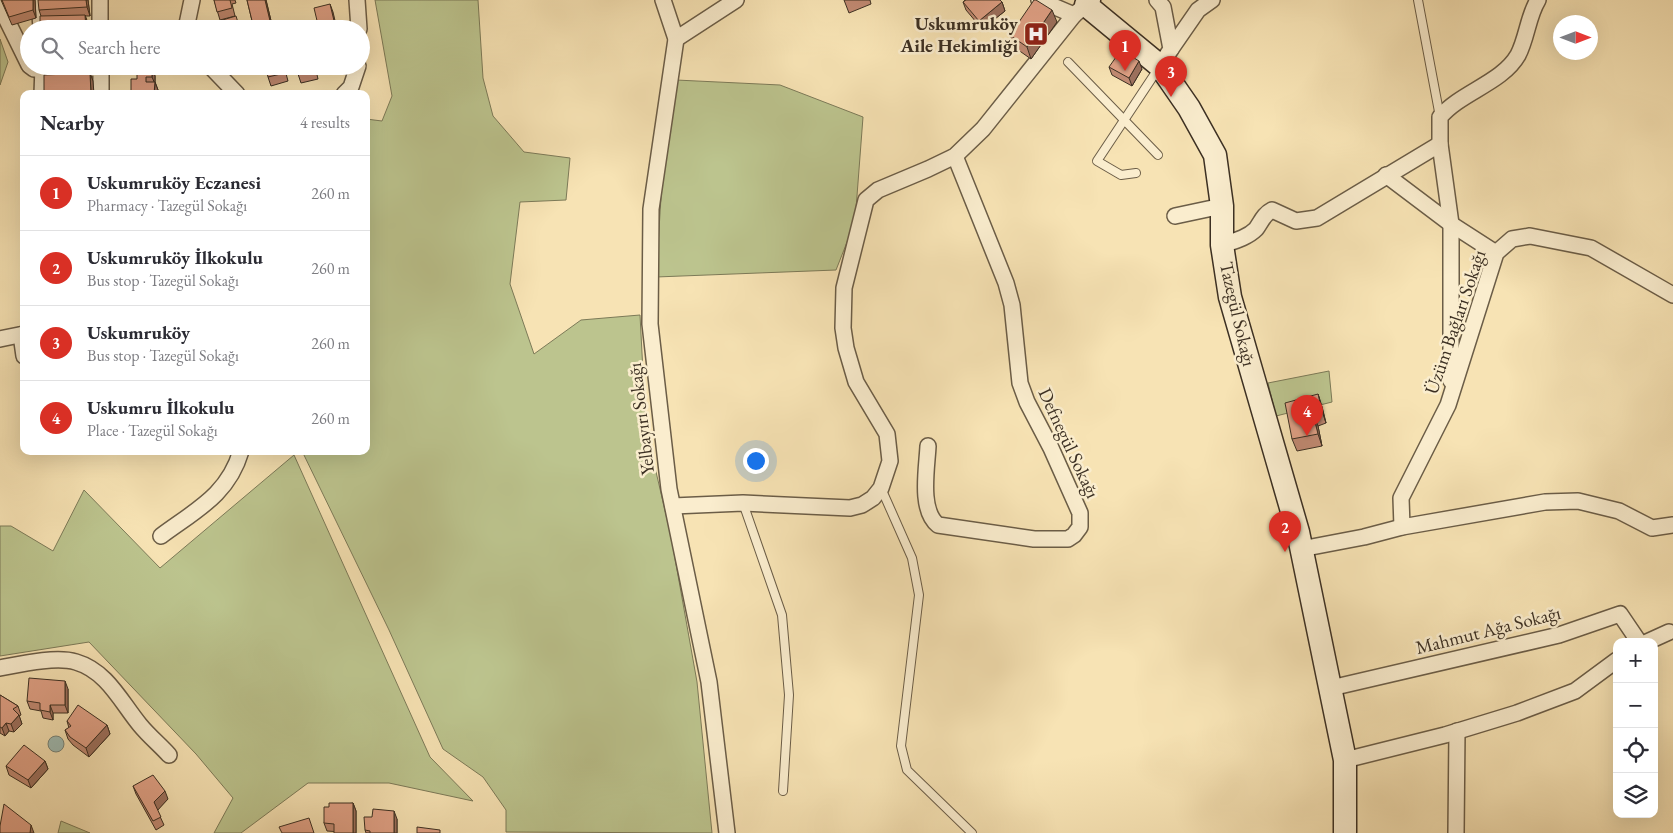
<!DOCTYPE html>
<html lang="en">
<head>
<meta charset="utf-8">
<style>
  :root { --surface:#fff; --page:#f7f7f7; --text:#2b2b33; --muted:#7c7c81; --line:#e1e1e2; --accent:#d93025 }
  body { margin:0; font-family:"EB Garamond",serif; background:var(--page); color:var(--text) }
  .controls { position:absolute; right:15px; bottom:15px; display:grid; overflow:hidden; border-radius:10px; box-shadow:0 5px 20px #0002 }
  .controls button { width:45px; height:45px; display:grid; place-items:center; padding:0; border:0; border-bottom:1px solid var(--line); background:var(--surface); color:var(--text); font:25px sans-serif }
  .compass { position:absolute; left:1553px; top:15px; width:45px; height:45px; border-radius:50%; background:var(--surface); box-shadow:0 5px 20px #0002; rotate:90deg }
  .you { position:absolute; left:755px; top:460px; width:18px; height:18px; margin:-12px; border:4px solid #fff; border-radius:50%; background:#1a73e8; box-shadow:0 0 0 8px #1a73e833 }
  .badge { display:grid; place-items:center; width:32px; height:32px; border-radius:50%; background:var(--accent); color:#fff; font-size:16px; font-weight:700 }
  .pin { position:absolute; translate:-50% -41px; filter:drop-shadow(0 1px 2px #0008) }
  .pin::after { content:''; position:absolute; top:26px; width:18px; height:15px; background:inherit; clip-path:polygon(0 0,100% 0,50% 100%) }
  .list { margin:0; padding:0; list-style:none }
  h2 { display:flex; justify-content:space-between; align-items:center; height:65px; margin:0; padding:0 20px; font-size:21px }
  h2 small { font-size:16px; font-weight:400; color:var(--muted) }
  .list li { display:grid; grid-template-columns:32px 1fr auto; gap:15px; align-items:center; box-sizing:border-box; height:75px; padding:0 20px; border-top:1px solid var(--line) }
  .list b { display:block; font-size:19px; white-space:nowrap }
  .list p { margin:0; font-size:16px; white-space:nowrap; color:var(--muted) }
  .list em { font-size:16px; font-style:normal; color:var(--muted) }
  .icon { flex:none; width:28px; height:28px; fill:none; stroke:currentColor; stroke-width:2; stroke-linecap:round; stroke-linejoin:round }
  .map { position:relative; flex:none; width:1673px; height:833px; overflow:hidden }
  .search { position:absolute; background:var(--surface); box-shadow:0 5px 20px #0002; left:20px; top:20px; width:350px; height:55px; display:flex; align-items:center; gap:12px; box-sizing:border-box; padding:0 18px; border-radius:28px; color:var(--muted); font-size:19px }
  .panel { position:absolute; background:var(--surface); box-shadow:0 5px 20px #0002; left:20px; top:90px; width:350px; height:365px; border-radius:10px }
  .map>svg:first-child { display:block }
  .green { fill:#bcc48e; stroke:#7c7a58 }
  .water { fill:#9fbdb6; stroke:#77857b }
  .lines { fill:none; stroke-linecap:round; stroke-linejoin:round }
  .lane-casing { stroke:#6b5d47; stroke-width:10 }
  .street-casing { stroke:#6b5d47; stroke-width:18 }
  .secondary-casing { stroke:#3c3023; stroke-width:25 }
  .lane { stroke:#faedce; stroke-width:8 }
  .street { stroke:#faedce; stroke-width:15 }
  .secondary { stroke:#faedce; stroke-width:22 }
  .wall { fill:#c18a73; stroke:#3c3023 }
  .shaded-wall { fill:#9d715e; stroke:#3c3023 }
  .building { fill:#e0a186; stroke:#3c3023 }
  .labels { text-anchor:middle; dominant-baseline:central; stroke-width:5; stroke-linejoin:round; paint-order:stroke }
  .poi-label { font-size:19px; font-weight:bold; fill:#3c3023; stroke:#faedce; text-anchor:end }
  .street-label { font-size:19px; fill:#3c3023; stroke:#faedce }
</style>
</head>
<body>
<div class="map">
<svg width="1673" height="833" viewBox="0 0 1673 833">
  <rect width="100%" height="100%" fill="#f7e3b4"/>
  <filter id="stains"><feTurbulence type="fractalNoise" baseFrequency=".004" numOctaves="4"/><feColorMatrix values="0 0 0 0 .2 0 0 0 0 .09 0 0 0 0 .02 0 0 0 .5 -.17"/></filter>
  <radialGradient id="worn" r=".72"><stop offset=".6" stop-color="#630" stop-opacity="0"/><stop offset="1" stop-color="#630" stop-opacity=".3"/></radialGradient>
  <g class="green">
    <path d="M 375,0 L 478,0 L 483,78 L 493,116 L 524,152 L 570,158 L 566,200 L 520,202 L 510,284 L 534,354 L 581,320 L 640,315 L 646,429 L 671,536 L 697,682 L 712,833 L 506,832 L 506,810 L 483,777 L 443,749 L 389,630 L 302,451 L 366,451 L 366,119 L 382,121 L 392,96 Z"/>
    <path d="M 0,39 L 8,62 L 0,85 Z"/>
    <path d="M 676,80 L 780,85 L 863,117 L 855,222 L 836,270 L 656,277 L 662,182 Z"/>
    <path d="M 1329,371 L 1332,402 L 1276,416 L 1268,383 Z"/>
    <path d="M 294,455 L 430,757 L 473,801 L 389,783 L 308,783 L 241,833 L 214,833 L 233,798 L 196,754 L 89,642 L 0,656 L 0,526 L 11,526 L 53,551 L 84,490 L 160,568 Z"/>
    <path d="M 61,821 L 90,833 L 58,833 Z"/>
  </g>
  <circle class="water" cx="56" cy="744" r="8"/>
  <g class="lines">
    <defs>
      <g id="lane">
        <path d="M 1418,0 L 1440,117"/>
        <path d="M 1068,62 L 1158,155"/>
        <path d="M 1136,173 L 1121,175 L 1097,161 L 1158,69"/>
        <path d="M 881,488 L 912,558 L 919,595 L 901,746 L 907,770 L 972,833"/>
        <path d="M 743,503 L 782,615 L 789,695 L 783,791"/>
      </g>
      <g id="street">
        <path d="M 39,0 L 41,29"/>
        <path d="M 100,0 L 100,29"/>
        <path d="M 357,0 L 359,29"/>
        <path d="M 663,0 L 676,39 L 651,209 L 650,324 L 669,489 L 709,682 L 727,833"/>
        <path d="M 1039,0 L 1074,15 L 1081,9"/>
        <path d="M 1157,0 L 1163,7 L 1171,49 L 1160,66"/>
        <path d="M 0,6 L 29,65"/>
        <path d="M 189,29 L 187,24 L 192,0"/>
        <path d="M 676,39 L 736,0"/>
        <path d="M 1171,49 L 1198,10 L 1212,0"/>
        <path d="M 30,66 L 34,69 L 101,68"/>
        <path d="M 101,66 L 101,94"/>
        <path d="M 210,66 L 237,94"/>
        <path d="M 42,94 L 43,66"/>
        <path d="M 344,94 L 351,87 L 358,66"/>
        <path d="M 1386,175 L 1451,224 L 1496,253"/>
        <path d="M 1175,216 L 1222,206"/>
        <path d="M 1222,245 C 1234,241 1247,238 1256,229 C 1261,222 1264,214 1272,210 L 1296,221 L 1317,218 L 1440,144"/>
        <path d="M 21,335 L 24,356"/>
        <path d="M 0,339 L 24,334"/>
        <path d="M 1451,381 L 1451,224 L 1440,144 L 1440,117 C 1461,92 1502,83 1518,55 C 1527,38 1528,16 1538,0"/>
        <path d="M 928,446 C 927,468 919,510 938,525 L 1034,539 L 1068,539 L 1074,535 L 1080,527 L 1080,513 L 1051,448 L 1027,402 L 1020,383 L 1012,305 L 1006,283 L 955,156"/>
        <path d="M 673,506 L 743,503 L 850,508 L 862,505 L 873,498 L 881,488 L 890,461 L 887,434 L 856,382 L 846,348 L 843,328 L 844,288 L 866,200 L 878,190 L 928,169 L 955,156 L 983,129 L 1074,15"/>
        <path d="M 1402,527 L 1401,498 L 1448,405 L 1496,253 L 1512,239 L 1530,236 L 1591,248 L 1673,295"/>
        <path d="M 161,536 C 196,510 228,495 241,451"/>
        <path d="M 1301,549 L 1364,537 L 1402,527 L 1545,502 L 1578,501 L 1619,511 L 1652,528 L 1673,525"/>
        <path d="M 1647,642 L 1669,632"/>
        <path d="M 0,668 C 21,664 56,656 76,662 C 107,671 121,702 140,725 C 149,736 160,745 169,755"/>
        <path d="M 1331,688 L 1559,635 L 1620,614 L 1639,642"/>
        <path d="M 1345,760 L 1445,735 L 1517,713 L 1575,691 L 1617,660"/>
        <path d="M 1456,833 L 1457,731"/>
      </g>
      <path id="secondary" d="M 1089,0 L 1086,5 L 1160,66 L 1189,108 L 1215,155 L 1222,206 L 1222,245 L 1230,297 L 1298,532 L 1345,760 L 1345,833"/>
    </defs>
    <use href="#lane" class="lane-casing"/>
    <use href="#street" class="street-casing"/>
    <use href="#secondary" class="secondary-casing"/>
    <use href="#lane" class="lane"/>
    <use href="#street" class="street"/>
    <use href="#secondary" class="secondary"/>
  </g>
  <g class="wall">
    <path d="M 1,0 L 35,0 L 36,18 L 12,25 Z"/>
    <path d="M 88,0 L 90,16 L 85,16 L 88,23 L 88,29 L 40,29 L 41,16 L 39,10 Z"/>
    <path d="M 214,0 L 235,0 L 236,3 L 232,4 L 235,16 L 220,20 Z"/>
    <path d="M 247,0 L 266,0 L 273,29 L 254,29 Z"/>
    <path d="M 844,0 L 870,0 L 871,4 L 849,13 Z"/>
    <path d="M 965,0 L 1000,0 L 1002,2 L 1005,11 L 982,29 L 966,10 L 963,2 Z"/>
    <path d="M 1057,22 L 1031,59 L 1014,47 L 1010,35 Z"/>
    <path d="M 284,66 L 288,81 L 271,86 L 268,77 Z"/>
    <path d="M 315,66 L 318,79 L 301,83 L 298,74 Z"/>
    <path d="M 1109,67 L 1142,69 L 1132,86 L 1112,75 Z"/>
    <path d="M 152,68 L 155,76 L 155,82 L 158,90 L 158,94 L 131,94 L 137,79 Z"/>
    <path d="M 1318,394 L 1322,407 L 1326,423 L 1318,426 L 1322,446 L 1297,451 L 1292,439 Z"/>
    <path d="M 68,689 L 68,713 L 53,713 L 53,720 L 43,718 L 41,711 L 30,709 L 27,701 Z"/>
    <path d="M 0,695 L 18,706 L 21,715 L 19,716 L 22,724 L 14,732 L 9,731 L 5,736 L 0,733 Z"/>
    <path d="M 67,721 L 107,725 L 110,734 L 89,757 L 73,745 L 68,739 L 65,730 L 69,728 Z"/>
    <path d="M 45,761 L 48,769 L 31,788 L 9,775 L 6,766 Z"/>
    <path d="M 133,786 L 168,799 L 157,810 L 164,825 L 156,830 L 136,794 Z"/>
    <path d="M 353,803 L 356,811 L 356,833 L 327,831 L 324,823 L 329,807 Z"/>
    <path d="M 397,819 L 397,833 L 366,833 L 365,830 Z"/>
  </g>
  <g class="shaded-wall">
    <path d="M 33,0 L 35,0 L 36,18 L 33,10 Z"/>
    <path d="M 86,0 L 88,0 L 90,16 L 87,7 Z"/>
    <path d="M 265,0 L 266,0 L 273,29 L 271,25 Z"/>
    <path d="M 1002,2 L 1005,11 L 982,29 L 979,21 Z"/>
    <path d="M 330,4 L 333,12 L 337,29 L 336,29 Z"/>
    <path d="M 1052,10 L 1057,22 L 1031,59 L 1027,47 Z"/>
    <path d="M 85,15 L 88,23 L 88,29 L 86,29 Z"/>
    <path d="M 1139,61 L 1142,69 L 1132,86 L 1129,78 Z"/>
    <path d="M 152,68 L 155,76 L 155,82 L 158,90 L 158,94 L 154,94 L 155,84 L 152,77 Z"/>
    <path d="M 90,73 L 93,81 L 94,94 L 91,94 Z"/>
    <path d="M 1318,394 L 1322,407 L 1326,423 L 1322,411 Z"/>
    <path d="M 1313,414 L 1318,426 L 1322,446 L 1318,434 Z"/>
    <path d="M 65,681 L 68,689 L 68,713 L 65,705 Z"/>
    <path d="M 50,705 L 53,713 L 53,720 L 50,712 Z"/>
    <path d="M 19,715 L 22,724 L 14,732 L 11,724 Z"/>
    <path d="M 6,723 L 9,731 L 5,736 L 2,728 Z"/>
    <path d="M 107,725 L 110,734 L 89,757 L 86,748 Z"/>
    <path d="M 45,761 L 48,769 L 31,788 L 28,780 Z"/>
    <path d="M 165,791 L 168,799 L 157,811 L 154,802 Z"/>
    <path d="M 353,803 L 356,811 L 356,833 L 353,833 Z"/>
    <path d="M 394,811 L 397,819 L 397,833 L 394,833 Z"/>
    <path d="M 31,825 L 34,833 L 30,833 Z"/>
  </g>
  <g class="building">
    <path d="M 2,0 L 33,0 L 33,10 L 9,17 Z"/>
    <path d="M 38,0 L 86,0 L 87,7 L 39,10 Z"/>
    <path d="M 214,0 L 230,0 L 232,8 L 217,12 Z"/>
    <path d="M 247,0 L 265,0 L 271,25 L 254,29 Z"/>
    <path d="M 966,0 L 1000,0 L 1002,2 L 979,21 L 963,2 Z"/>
    <path d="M 1034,0 L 1036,0 L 1052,10 L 1027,47 L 1010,35 Z"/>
    <path d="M 330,4 L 336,29 L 319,29 L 314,8 Z"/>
    <path d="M 85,15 L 86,29 L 40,29 L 40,16 Z"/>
    <path d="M 236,16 L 240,29 L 222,29 L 219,21 Z"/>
    <path d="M 1121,50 L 1139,61 L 1129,78 L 1109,67 Z"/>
    <path d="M 265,66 L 284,66 L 285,73 L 268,77 Z"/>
    <path d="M 296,66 L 314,66 L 315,70 L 298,74 Z"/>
    <path d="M 137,68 L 152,68 L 152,77 L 146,77 L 146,82 L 155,82 L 154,94 L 131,94 L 131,79 L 137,79 Z"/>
    <path d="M 90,73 L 91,94 L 44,94 L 44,75 Z"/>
    <path d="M 1318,394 L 1322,411 L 1313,414 L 1318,434 L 1292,439 L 1285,403 Z"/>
    <path d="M 29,678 L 65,681 L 65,705 L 50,705 L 50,712 L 40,710 L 40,703 L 27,701 Z"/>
    <path d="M 0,695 L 18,706 L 13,709 L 19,715 L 11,724 L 6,723 L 2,728 L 0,727 Z"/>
    <path d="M 78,705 L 107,725 L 86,748 L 70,737 L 65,730 L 71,726 L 67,721 Z"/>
    <path d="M 24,745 L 45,761 L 28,780 L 6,766 Z"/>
    <path d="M 153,775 L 165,791 L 154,802 L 161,817 L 153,821 L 133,786 Z"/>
    <path d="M 329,803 L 353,803 L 353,833 L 334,833 L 334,824 L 324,823 L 324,807 L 329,807 Z"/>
    <path d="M 4,804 L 31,825 L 30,833 L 0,833 L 0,826 Z"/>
    <path d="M 373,809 L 394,811 L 394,833 L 370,833 L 370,831 L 365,830 L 364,817 L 372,817 Z"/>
    <path d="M 309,818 L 314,833 L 282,833 L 279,827 Z"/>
    <path d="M 417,827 L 440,830 L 440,833 L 417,833 Z"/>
  </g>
  <defs>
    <symbol id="hospital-square" viewBox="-11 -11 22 22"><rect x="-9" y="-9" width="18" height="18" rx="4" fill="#8f2418" stroke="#faedce"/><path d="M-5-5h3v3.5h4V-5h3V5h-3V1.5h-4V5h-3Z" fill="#fff"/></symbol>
  </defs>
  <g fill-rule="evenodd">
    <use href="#hospital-square" x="1022" y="20" width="28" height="28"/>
  </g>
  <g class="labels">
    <g class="poi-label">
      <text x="1018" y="23">Uskumruköy<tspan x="1018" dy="22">Aile Hekimliği</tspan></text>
    </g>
    <g class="street-label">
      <text transform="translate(1238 314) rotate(77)">Tazegül Sokağı</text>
      <text transform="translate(1455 322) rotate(-71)">Üzüm Bağları Sokağı</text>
      <text transform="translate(641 419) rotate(-97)">Yelbayırı Sokağı</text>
      <text transform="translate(1069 443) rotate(65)">Defnegül Sokağı</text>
      <text transform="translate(1488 630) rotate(-14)">Mahmut Ağa Sokağı</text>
    </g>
  </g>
  <rect width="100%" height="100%" filter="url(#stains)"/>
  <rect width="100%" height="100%" fill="url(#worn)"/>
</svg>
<div class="controls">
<button>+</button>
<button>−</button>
<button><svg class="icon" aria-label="locate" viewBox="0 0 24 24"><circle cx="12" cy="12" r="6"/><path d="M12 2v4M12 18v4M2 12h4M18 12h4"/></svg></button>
<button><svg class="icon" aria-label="layers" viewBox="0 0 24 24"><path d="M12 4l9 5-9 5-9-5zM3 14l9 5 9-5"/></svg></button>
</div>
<svg class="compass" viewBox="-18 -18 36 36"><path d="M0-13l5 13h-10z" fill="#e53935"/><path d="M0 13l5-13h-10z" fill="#7c7c81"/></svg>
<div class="you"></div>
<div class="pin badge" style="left:1125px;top:71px">1</div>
<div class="pin badge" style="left:1285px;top:552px">2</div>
<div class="pin badge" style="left:1171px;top:97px">3</div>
<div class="pin badge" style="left:1307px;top:436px">4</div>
<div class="search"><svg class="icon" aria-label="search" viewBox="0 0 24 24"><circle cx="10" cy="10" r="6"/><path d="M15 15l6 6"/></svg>Search here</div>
<section class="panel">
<h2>Nearby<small>4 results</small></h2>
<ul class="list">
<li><span class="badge">1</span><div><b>Uskumruköy Eczanesi</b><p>Pharmacy · Tazegül Sokağı</p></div><em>260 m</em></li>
<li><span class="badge">2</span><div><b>Uskumruköy İlkokulu</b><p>Bus stop · Tazegül Sokağı</p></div><em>260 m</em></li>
<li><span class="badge">3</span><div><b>Uskumruköy</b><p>Bus stop · Tazegül Sokağı</p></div><em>260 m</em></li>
<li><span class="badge">4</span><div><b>Uskumru İlkokulu</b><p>Place · Tazegül Sokağı</p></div><em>260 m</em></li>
</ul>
</section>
</div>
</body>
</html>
